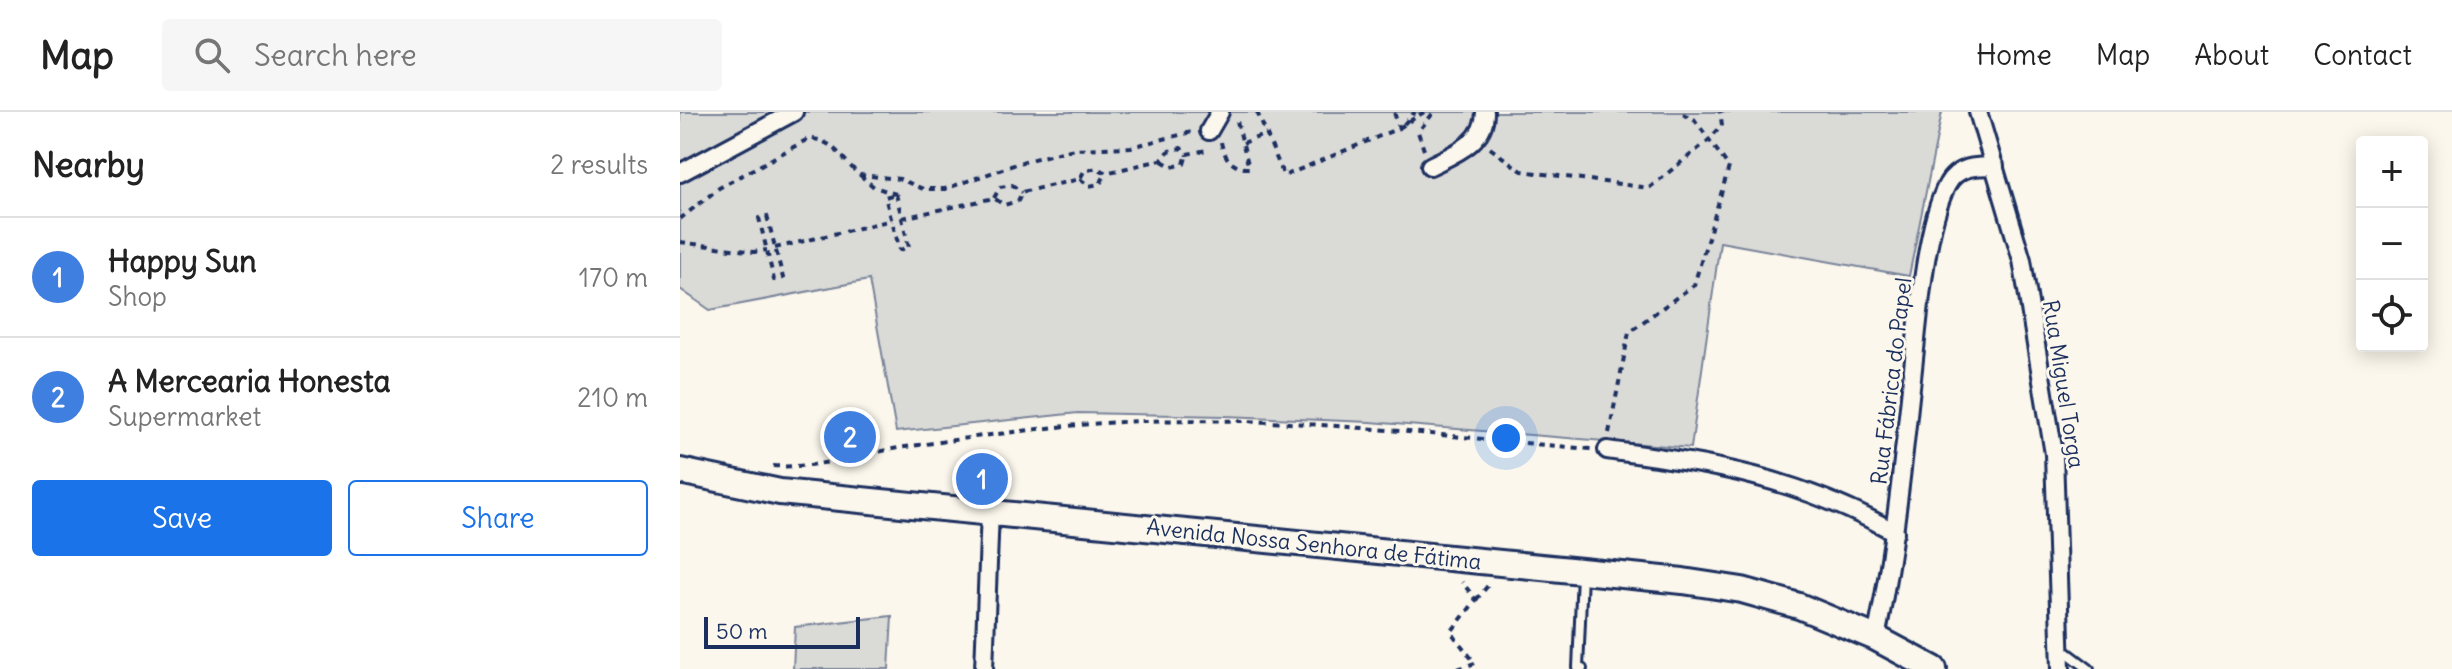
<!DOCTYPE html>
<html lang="en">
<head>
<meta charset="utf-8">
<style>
  :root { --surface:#fff; --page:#f6f6f6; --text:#222; --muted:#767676; --line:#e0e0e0; --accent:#1a73e8 }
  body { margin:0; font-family:Delius,sans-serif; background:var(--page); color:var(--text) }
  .controls { position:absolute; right:24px; top:24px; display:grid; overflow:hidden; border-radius:8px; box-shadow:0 4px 20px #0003 }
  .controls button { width:72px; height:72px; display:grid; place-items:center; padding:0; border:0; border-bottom:2px solid var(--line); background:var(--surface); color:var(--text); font:40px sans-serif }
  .scale { position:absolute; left:24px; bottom:20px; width:156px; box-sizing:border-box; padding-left:8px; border:4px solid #1b2f5e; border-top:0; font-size:22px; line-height:28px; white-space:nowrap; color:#1b2f5e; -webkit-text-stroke:6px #fbf7ec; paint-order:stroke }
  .you { position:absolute; left:826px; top:326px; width:28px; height:28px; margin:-20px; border:6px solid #fff; border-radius:50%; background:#1a73e8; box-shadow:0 0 0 12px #1a73e833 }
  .badge { display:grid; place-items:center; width:52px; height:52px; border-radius:50%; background:var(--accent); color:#fff; font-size:26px; font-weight:700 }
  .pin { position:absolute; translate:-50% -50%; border:4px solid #fff; box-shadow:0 2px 8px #0006 }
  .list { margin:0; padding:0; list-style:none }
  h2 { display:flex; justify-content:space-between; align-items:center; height:104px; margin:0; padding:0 32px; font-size:34px }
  h2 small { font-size:26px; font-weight:400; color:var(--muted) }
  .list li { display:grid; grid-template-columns:52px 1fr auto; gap:24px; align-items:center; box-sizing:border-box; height:120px; padding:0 32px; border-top:2px solid var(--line) }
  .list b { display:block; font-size:30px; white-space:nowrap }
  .list p { margin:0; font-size:26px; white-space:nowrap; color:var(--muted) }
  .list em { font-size:26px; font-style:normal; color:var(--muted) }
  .actions { display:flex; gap:16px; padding:24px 32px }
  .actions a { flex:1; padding:18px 0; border:2px solid var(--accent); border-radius:8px; text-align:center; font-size:28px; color:var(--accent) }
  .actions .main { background:var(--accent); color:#fff }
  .icon { flex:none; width:44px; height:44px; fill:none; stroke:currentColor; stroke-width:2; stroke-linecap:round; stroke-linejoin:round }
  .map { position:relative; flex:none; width:1772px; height:557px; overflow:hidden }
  header { display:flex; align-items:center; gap:48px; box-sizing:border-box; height:112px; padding:0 40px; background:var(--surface); border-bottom:2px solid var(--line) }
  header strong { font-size:38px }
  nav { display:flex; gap:44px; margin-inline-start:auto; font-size:28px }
  .search { width:560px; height:72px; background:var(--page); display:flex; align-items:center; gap:20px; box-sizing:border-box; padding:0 28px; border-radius:8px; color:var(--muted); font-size:30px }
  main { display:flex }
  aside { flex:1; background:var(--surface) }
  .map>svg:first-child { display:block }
  .green { fill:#dadad7; stroke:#7a849a; stroke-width:2 }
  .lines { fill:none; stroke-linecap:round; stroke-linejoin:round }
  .service-casing { stroke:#1b2f5e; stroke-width:14 }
  .minor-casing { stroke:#1b2f5e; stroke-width:22 }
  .secondary-casing { stroke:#1b2f5e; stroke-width:30 }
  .path { stroke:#1b2f5e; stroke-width:4; stroke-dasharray:6 6; stroke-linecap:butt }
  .service { stroke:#fbf7ec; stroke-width:8 }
  .minor { stroke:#fbf7ec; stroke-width:16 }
  .secondary { stroke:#fbf7ec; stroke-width:24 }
  .labels { text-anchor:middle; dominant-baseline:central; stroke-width:6; stroke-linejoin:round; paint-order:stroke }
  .street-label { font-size:22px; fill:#1b2f5e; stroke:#fbf7ec }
</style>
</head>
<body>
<header>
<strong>Map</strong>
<div class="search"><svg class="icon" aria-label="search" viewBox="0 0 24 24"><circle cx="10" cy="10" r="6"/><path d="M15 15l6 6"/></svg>Search here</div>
<nav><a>Home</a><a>Map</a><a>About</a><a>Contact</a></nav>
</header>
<main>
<aside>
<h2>Nearby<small>2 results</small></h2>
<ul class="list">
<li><span class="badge" style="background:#3f7fe0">1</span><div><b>Happy Sun</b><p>Shop</p></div><em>170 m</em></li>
<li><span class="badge" style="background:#3f7fe0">2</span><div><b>A Mercearia Honesta</b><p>Supermarket</p></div><em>210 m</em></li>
</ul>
<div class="actions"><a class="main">Save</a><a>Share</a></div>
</aside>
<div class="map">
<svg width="1772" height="557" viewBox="0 0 1772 557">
  <rect width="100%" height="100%" fill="#fbf7ec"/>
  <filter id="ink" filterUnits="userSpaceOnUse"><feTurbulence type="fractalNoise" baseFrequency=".0125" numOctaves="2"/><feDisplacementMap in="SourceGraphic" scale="16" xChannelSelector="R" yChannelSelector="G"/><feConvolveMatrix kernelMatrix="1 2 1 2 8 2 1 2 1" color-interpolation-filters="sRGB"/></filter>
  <g filter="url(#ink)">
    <g class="green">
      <path d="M 0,0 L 1262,0 L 1229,164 L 1040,130 L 1011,336 L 690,310 L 545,304 L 398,301 L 216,320 L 189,168 L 30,198 L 0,177 Z"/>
      <path d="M 212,504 L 209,557 L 113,557 L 115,515 Z"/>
    </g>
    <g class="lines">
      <defs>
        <g id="service">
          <path d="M 902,462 L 898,556 L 902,557"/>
          <path d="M 1381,536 L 1409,557"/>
        </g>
        <g id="minor">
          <path d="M 1298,0 L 1342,148 L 1374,342 L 1381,557"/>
          <path d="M 529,19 L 540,0"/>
          <path d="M 750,54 C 774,42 805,31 805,0"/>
          <path d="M 0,61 L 114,0"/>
          <path d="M 927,338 C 1038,353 1114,365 1215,420"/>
          <path d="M 1196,526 C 1215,434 1224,341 1234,247 C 1239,201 1246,113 1267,73 C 1277,54 1296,54 1315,54"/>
          <path d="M 304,557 L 310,398"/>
        </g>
        <path id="secondary" d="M 0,359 L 100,380 L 1003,469 L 1062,478 L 1119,494 L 1196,526 L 1254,557"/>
      </defs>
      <use href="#service" class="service-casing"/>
      <use href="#minor" class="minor-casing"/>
      <use href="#secondary" class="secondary-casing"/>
      <g class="path">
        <path d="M 577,0 L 604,64 L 719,16 L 714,0"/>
        <path d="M 724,12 L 735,0"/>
        <path d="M 719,16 L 744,0"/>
        <path d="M 541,30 C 544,46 553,57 569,56 L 556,5"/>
        <path d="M 563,31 L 586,22"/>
        <path d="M 810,36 L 842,59 L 969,76 L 1029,28 L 1042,13 L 1040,0"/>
        <path d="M 744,38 L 738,20 L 754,0"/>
        <path d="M 482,49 L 492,55 L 504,52 L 507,42"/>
        <path d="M 180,63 L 194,75 L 216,82"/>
        <path d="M 400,67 L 409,74 L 420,72 L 426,61"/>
        <path d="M 216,82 L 229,135 L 220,138 L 205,85 Z"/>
        <path d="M 314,86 L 320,75 L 332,73 L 342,80"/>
        <path d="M 87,104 L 103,166 L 94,168 L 79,106 Z"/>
        <path d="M 222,106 L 314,86 L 324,93 L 338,89 L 342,80 L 400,67 L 404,59 L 417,56 L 426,61 L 481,48 L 489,39 L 501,36 L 507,42 L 527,38"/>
        <path d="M 0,107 L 39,76 L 128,27 C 154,26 162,49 180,63 L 220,67 L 243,77 L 265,77 L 345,49 L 394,37 L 451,35 L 512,20"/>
        <path d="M 0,130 L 74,140 L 87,138"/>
        <path d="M 95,136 L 212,108"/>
        <path d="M 929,321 L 949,220 L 1014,173 L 1049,55 L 1014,7 L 998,0"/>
        <path d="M 93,354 C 135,357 177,343 218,336 C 281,327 347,317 410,312 C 578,299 745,323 911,337"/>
        <path d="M 796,488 L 810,471"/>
        <path d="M 778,557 L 795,551 L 771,520 L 796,488 L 782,470"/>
      </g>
      <use href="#service" class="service"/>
      <use href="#minor" class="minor"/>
      <use href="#secondary" class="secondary"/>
    </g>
  </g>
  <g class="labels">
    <g class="street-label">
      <text transform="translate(1211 269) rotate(-83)">Rua Fábrica do Papel</text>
      <text transform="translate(1384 272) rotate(81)">Rua Miguel Torga</text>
      <text transform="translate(634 432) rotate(6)">Avenida Nossa Senhora de Fátima</text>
    </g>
  </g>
</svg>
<div class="controls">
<button>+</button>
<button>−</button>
<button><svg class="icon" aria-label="locate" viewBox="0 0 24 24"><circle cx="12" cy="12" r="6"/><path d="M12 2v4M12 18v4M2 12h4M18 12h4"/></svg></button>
</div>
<div class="scale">50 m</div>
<div class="you"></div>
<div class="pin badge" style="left:302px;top:367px;background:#3f7fe0">1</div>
<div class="pin badge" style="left:170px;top:325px;background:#3f7fe0">2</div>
</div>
</main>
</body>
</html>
